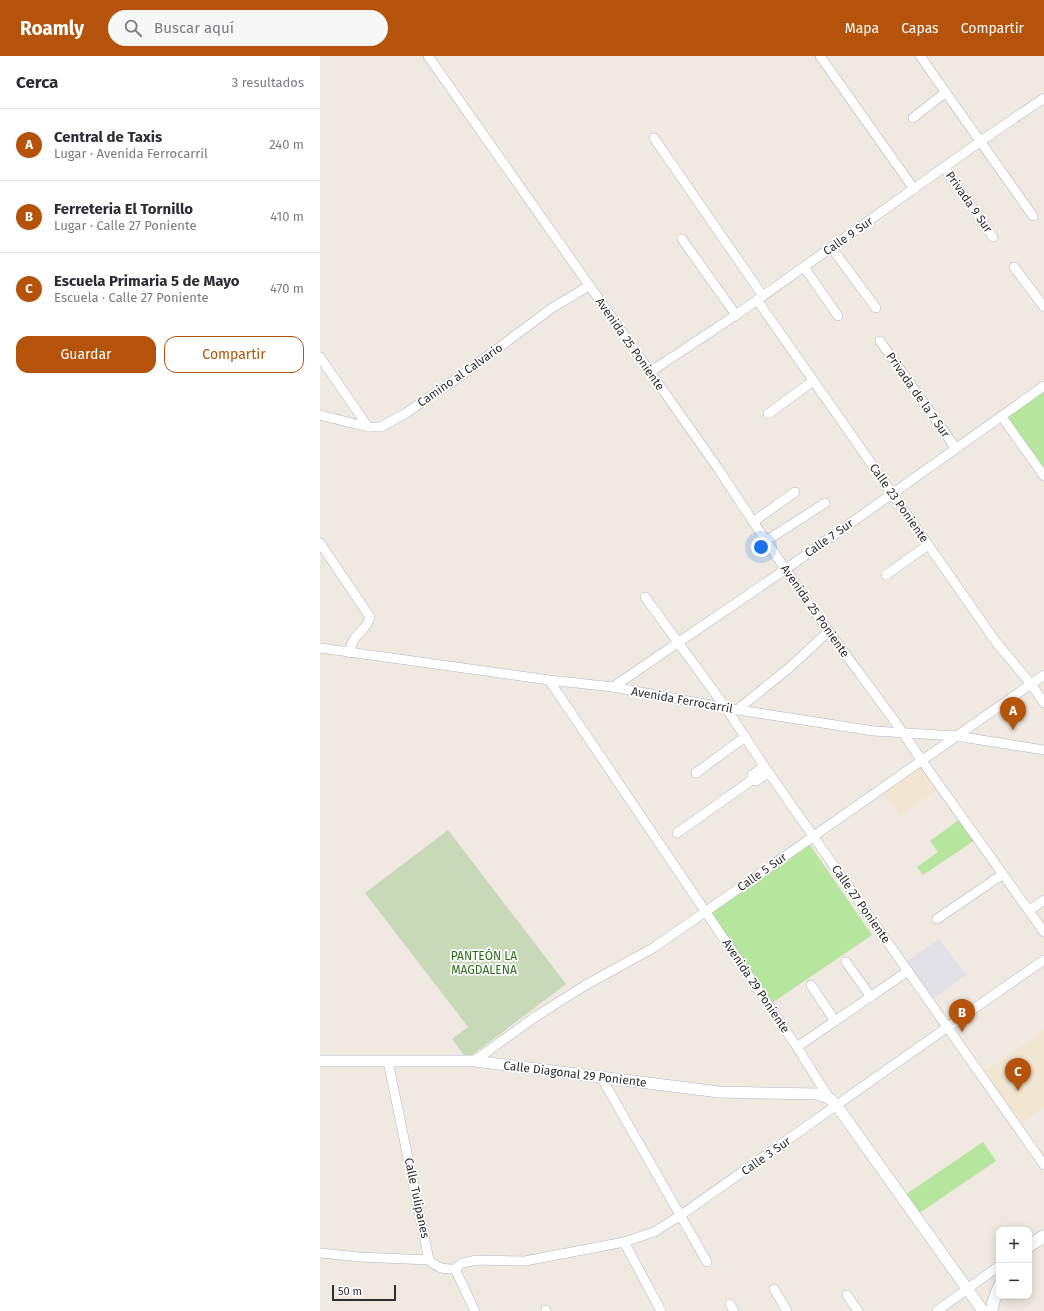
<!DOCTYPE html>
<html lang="es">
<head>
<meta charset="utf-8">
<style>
  :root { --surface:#fff; --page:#f7f7f7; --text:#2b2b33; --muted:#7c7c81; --line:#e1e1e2; --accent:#b45309 }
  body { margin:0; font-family:"Fira Sans",sans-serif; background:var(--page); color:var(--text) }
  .controls { position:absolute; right:12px; bottom:12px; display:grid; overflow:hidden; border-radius:8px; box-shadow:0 2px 10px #0003 }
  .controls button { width:36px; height:36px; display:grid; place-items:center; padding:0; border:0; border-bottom:1px solid var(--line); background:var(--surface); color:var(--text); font:20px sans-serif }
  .scale { position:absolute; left:12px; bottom:10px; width:64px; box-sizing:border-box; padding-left:4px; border:2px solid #2e2e2e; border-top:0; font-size:11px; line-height:14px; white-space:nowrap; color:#2e2e2e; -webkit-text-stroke:3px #fff; paint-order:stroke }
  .you { position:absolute; left:441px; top:491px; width:14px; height:14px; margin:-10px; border:3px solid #fff; border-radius:50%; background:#1a73e8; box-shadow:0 0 0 6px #1a73e833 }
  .badge { display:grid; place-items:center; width:26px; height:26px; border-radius:50%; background:var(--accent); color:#fff; font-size:13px; font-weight:700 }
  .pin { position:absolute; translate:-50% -33px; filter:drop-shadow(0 1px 2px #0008) }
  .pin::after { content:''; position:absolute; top:21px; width:14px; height:12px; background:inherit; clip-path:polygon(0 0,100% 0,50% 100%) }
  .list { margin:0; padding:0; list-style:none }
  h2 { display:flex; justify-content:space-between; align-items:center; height:52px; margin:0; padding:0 16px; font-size:17px }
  h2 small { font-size:13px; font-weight:400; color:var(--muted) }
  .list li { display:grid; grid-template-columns:26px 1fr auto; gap:12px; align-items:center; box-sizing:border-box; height:72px; padding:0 16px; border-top:1px solid var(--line) }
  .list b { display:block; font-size:15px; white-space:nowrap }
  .list p { margin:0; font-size:13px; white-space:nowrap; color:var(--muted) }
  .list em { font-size:13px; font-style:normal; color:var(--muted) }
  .actions { display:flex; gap:8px; padding:12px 16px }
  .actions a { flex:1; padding:9px 0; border:1px solid var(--accent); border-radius:12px; text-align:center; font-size:14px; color:var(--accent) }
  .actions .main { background:var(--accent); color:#fff }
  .icon { flex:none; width:22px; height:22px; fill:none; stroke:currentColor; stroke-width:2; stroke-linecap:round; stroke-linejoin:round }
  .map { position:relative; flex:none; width:724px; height:1255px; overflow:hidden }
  header { display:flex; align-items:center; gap:24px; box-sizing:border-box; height:56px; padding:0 20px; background:var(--accent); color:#fff }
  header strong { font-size:19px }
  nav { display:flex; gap:22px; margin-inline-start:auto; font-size:14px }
  .search { width:280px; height:36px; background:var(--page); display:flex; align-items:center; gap:10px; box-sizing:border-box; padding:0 14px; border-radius:22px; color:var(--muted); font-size:15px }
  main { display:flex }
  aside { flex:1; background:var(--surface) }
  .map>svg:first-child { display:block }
  .industrial { fill:#e3e1e8 }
  .education { fill:#f0e6d1 }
  .green { fill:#b6e59e }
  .cemetery { fill:#c8d9b8 }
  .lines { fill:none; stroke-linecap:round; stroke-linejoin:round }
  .minor-casing { stroke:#b4b7c1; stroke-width:10 }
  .tertiary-casing { stroke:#b4b7c1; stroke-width:12 }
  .secondary-casing { stroke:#b4b7c1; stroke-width:13 }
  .minor { stroke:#fff; stroke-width:9 }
  .tertiary { stroke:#fff; stroke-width:11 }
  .secondary { stroke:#fff; stroke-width:12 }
  .labels { text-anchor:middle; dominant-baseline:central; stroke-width:3.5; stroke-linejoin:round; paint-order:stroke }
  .street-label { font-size:12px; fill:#2e2e2e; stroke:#fff }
  .park-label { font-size:12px; fill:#2c6e1b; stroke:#fff }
</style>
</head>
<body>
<header>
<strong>Roamly</strong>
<div class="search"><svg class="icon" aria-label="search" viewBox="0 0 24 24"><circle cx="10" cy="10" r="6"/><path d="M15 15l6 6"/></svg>Buscar aquí</div>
<nav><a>Mapa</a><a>Capas</a><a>Compartir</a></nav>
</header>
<main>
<aside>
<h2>Cerca<small>3 resultados</small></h2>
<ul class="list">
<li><span class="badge">A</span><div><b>Central de Taxis</b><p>Lugar · Avenida Ferrocarril</p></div><em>240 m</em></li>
<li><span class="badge">B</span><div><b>Ferreteria El Tornillo</b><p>Lugar · Calle 27 Poniente</p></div><em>410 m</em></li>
<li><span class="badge">C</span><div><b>Escuela Primaria 5 de Mayo</b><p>Escuela · Calle 27 Poniente</p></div><em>470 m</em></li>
</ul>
<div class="actions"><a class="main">Guardar</a><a>Compartir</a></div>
</aside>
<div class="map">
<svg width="724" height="1255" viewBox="0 0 724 1255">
  <rect width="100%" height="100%" fill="#efe9e1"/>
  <path class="industrial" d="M 619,883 L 646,919 L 610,945 L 583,908 Z"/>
  <g class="education">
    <path d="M 602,705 L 621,731 L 580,760 L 560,734 Z"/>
    <path d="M 724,974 L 724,1051 L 697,1071 L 661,1018 Z"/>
  </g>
  <g class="green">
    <path d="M 724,331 L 724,420 L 682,361 Z"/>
    <path d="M 643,761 L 658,782 L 603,819 L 597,811 L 618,796 L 610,785 Z"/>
    <path d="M 490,789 L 552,879 L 449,949 L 387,859 Z"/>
    <path d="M 663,1086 L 676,1105 L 595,1160 L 582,1141 Z"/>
  </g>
  <path class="cemetery" d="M 128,774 L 246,928 L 147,1003 L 132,983 L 148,971 L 45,837 Z"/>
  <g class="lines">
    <defs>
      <g id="minor">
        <path d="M 108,0 L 397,411 C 433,466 470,521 508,574 C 539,618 573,660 602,705 L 724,876"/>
        <path d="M 500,0 L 594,133"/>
        <path d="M 600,0 L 713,160"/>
        <path d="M 593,62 L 626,36"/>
        <path d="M 334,82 L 443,240"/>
        <path d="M 624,111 L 673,181"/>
        <path d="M 362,183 L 416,259"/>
        <path d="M 511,191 L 556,252"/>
        <path d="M 484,211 L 518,260"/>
        <path d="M 694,211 L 724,251"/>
        <path d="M 437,244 L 676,586 L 711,628 L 724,647"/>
        <path d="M 560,285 L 630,384 L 635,393"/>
        <path d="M 0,301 L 48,371"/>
        <path d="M 330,316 L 416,259 L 661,85 L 724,42"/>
        <path d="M 448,358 L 493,325"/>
        <path d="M 0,359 L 48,371 L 61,371 L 86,357 L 142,319 L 232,252 L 269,230"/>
        <path d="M 682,361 L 724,420"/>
        <path d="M 433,466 L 475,436"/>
        <path d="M 446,485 L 505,447"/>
        <path d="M 0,487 L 50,561 C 46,577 31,577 30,597"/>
        <path d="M 566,519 L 608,489"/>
        <path d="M 325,541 L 406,652 L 444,710 L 724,1109"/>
        <path d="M 0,592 L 229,624 L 293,631 L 406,652 L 554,675 L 636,680 L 724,694"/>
        <path d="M 229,624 L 477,991 L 509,1042"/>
        <path d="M 293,631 L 466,513 L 724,330"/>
        <path d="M 417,654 L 469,612 L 509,575"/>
        <path d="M 376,717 L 425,681"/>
        <path d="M 432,724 L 432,719 L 444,710"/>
        <path d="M 357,777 L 432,724 L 436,725 L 449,716"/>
        <path d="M 709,855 L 724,844"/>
        <path d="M 617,863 L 683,818"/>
        <path d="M 526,906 L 551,941"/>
        <path d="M 491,929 L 515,965"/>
        <path d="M 477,991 L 588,915"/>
        <path d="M 68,1005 L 109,1204 C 119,1213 123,1213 135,1213"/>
        <path d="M 154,1005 L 215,961 L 264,930 L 333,892 L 385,856 L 724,619"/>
        <path d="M 281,1021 L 387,1206"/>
        <path d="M 304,1186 L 341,1255"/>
        <path d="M 0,1197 L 39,1201 L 109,1204"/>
        <path d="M 135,1213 L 142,1207 L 157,1204 L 205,1205 L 304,1186 L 334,1176 L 361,1159 C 482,1074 602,988 724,904"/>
        <path d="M 135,1213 L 155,1255"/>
        <path d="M 454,1233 L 467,1255"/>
        <path d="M 527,1239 L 538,1255"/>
        <path d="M 410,1248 L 414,1255"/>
        <path d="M 226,1254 L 226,1255"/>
        <path d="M 617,1255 L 679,1210"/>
      </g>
      <path id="tertiary" d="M 0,1005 L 154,1005 L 399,1036 L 497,1038 L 509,1042 L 517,1050 L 663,1255"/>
      <g id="secondary">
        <path d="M 709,1190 L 724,1180"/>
        <path d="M 672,1255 L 673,1247 L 679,1231"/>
      </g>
    </defs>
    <use href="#minor" class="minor-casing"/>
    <use href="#tertiary" class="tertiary-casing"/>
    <use href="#secondary" class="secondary-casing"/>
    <use href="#minor" class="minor"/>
    <use href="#tertiary" class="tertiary"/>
    <use href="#secondary" class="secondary"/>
  </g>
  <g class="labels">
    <g class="street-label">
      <text transform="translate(649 146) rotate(55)">Privada 9 Sur</text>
      <text transform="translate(528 180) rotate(-35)">Calle 9 Sur</text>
      <text transform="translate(310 288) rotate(55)">Avenida 25 Poniente</text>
      <text transform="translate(140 319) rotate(-35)">Camino al Calvario</text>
      <text transform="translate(598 339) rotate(55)">Privada de la 7 Sur</text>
      <text transform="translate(579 447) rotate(55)">Calle 23 Poniente</text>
      <text transform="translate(509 482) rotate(-35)">Calle 7 Sur</text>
      <text transform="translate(495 555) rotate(55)">Avenida 25 Poniente</text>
      <text transform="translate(362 644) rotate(10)">Avenida Ferrocarril</text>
      <text transform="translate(442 816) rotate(-35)">Calle 5 Sur</text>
      <text transform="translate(541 848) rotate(55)">Calle 27 Poniente</text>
      <text transform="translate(436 930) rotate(56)">Avenida 29 Poniente</text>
      <text transform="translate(255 1018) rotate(7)">Calle Diagonal 29 Poniente</text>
      <text transform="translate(446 1100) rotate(-35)">Calle 3 Sur</text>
      <text transform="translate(97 1142) rotate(78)">Calle Tulipanes</text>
    </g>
    <g class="park-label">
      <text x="164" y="900">PANTEÓN LA<tspan x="164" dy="14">MAGDALENA</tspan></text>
    </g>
  </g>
</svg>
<div class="controls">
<button>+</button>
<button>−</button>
</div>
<div class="scale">50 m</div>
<div class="you"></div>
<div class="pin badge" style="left:693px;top:674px">A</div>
<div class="pin badge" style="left:642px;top:976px">B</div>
<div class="pin badge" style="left:698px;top:1035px">C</div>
</div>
</main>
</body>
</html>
